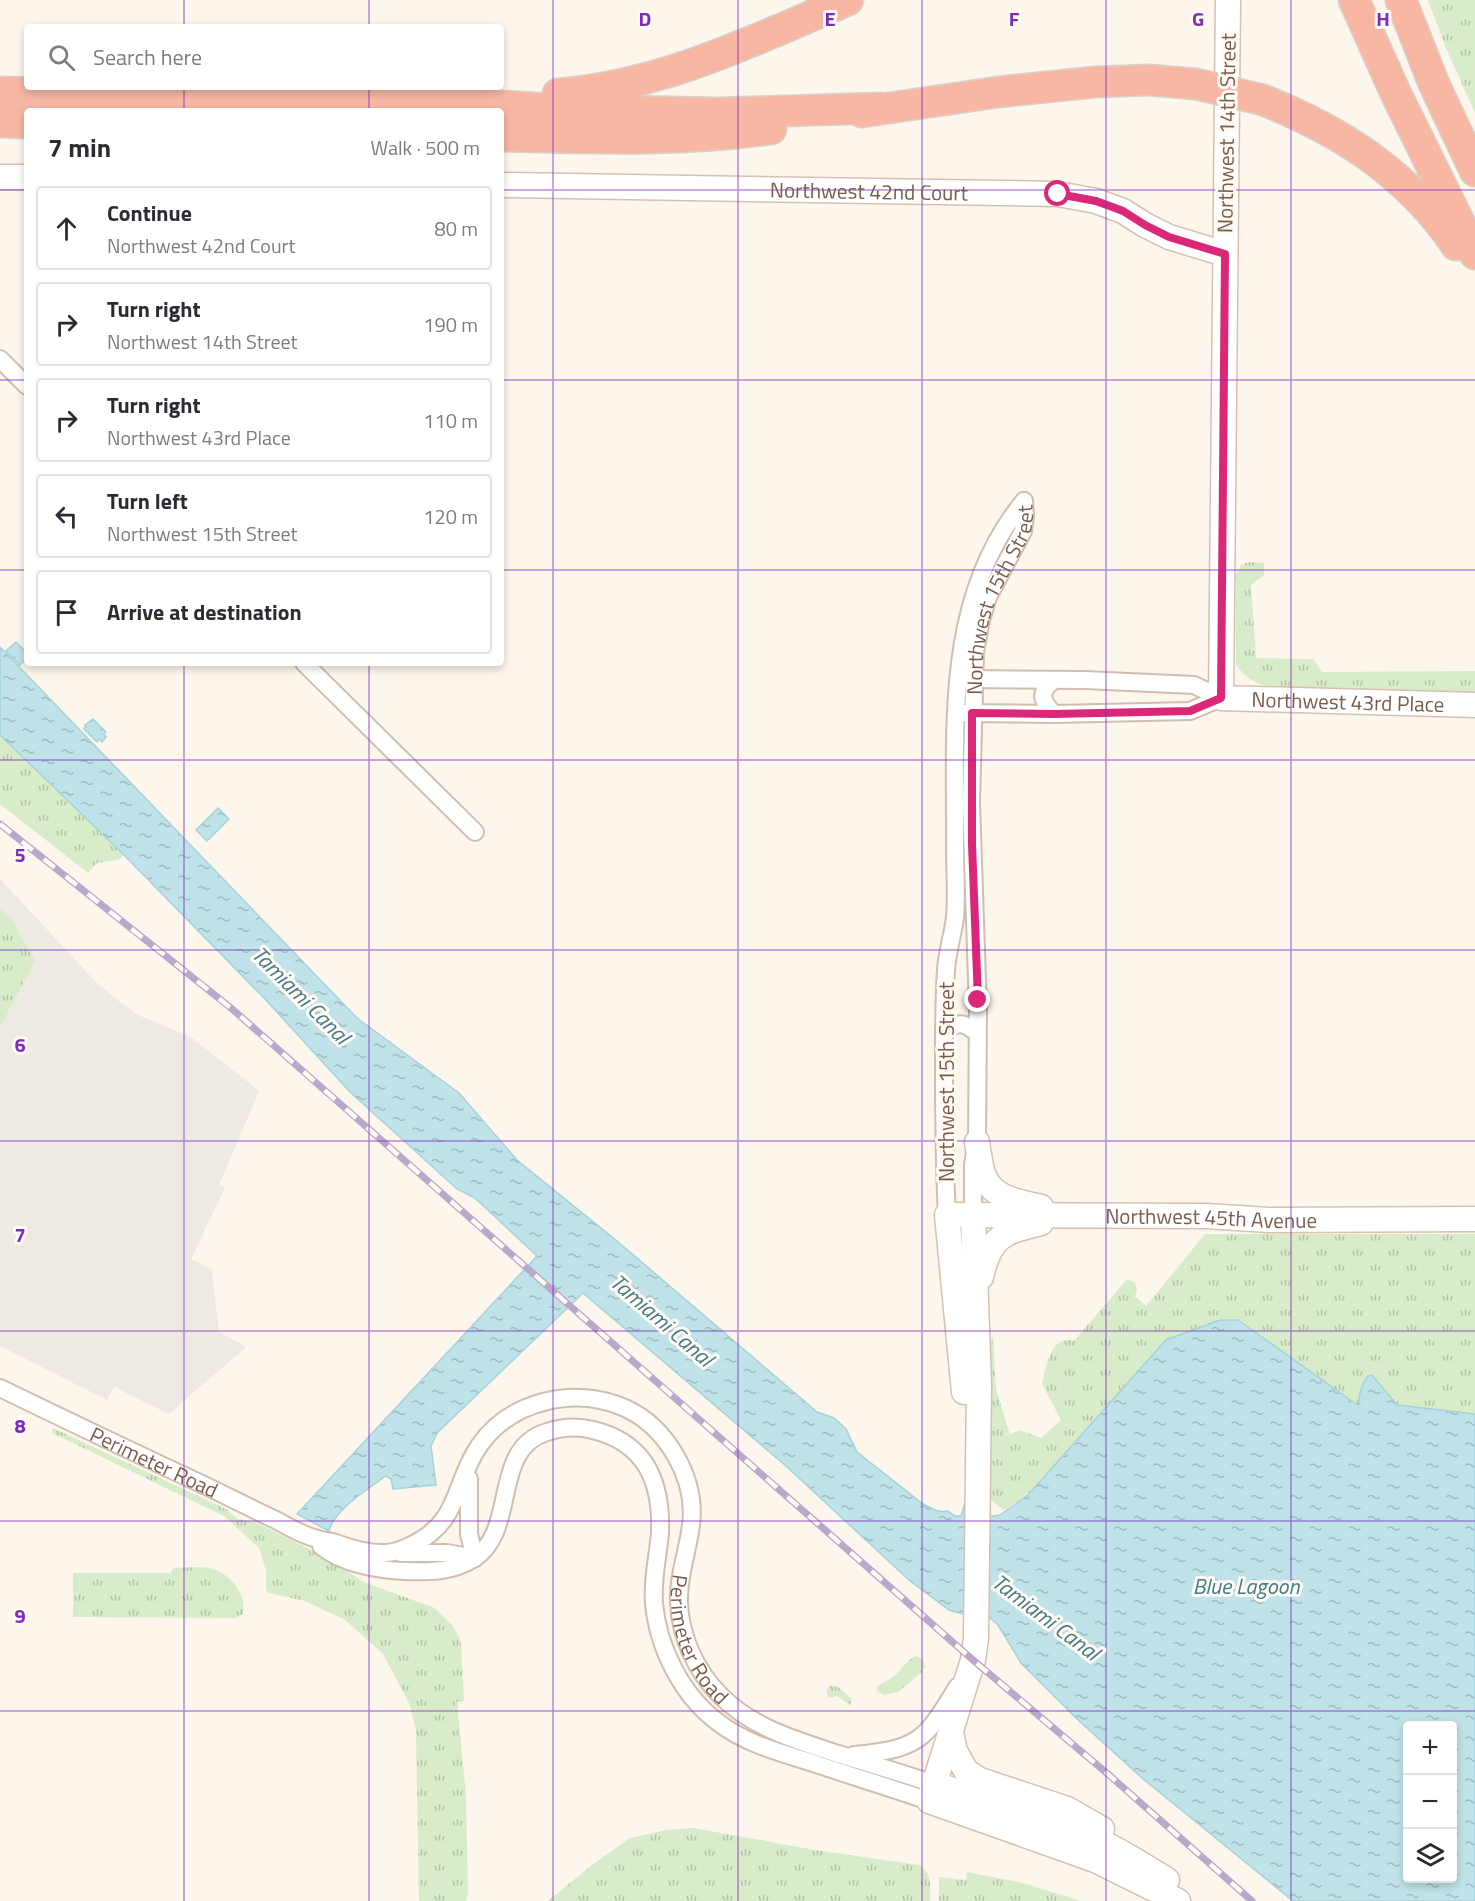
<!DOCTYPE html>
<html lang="en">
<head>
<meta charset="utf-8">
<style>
  :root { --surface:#fff; --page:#f2f2f3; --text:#2b2b33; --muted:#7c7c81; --line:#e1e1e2 }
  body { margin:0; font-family:"Titillium Web",sans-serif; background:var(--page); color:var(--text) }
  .controls { position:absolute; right:18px; bottom:18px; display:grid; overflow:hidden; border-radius:6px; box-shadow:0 3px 9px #0003 }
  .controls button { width:54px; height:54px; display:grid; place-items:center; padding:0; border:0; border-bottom:2px solid var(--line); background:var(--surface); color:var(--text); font:30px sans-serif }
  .stop { position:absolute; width:18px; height:18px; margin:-14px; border:4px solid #db2777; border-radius:50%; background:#fff }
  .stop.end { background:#db2777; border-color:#fff; box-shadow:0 2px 6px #0008 }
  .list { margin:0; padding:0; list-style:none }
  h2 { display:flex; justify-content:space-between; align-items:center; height:78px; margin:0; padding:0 24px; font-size:26px }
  h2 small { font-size:20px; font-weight:400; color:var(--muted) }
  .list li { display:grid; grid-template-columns:39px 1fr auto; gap:18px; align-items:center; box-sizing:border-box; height:84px; margin:0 12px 12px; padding:0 12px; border:2px solid var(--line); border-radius:6px }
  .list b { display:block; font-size:22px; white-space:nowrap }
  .list p { margin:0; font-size:20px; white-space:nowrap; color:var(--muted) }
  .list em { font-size:20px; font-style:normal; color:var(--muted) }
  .icon { flex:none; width:33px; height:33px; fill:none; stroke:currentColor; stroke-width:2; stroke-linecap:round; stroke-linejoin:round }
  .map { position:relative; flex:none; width:1475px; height:1901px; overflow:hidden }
  .search { position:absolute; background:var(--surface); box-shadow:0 3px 9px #0003; left:24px; top:24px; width:480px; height:66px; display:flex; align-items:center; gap:15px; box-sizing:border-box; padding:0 21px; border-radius:6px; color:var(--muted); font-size:22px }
  .panel { position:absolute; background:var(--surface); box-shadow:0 3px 9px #0003; left:24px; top:108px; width:480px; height:558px; border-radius:6px }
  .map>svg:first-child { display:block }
  .industrial { fill:#efe9e4 }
  .grass { fill:url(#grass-tufts) }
  .water { fill:url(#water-ripples); stroke:#a5d3da; stroke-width:1.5; fill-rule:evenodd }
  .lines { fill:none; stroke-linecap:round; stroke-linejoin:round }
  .street-casing { stroke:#d1beb0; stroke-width:20 }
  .secondary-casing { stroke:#d6c0b0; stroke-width:27 }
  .highway-casing { stroke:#dad1cd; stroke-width:33 }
  .street { stroke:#fff; stroke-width:16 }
  .secondary { stroke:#fff; stroke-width:24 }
  .highway { stroke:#f7b7a3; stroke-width:30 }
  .rail-casing { stroke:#b9a8c9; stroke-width:7 }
  .rail { stroke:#fffaf3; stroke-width:4.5; stroke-dasharray:14; stroke-linecap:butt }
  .highway-bridge-casing { stroke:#dad1cd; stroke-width:33; stroke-linecap:butt }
  .highway-bridge { stroke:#f7b7a3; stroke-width:30 }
  .route { stroke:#db2777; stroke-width:8 }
  .grid { fill:none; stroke:#7b2cbf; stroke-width:1.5; stroke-opacity:0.55 }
  .labels { text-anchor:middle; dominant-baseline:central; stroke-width:6; stroke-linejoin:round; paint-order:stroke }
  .street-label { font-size:21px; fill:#7a5c4d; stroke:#fffaf3 }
  .water-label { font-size:22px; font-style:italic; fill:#437c86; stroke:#fffaf3 }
  .grid-label { font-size:20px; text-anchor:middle; font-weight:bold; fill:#7b2cbf; stroke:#fffaf3; stroke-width:6; stroke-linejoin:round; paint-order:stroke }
</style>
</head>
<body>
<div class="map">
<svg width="1475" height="1901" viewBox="0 0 1475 1901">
  <defs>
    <pattern id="grass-tufts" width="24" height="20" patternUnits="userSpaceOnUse" patternTransform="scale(1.5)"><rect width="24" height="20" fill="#d8ecc9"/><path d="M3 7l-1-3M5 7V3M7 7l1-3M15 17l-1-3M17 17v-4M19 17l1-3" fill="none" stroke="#b4c2a5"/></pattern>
    <pattern id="water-ripples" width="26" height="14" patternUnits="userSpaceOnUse" patternTransform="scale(1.5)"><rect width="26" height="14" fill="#bfe3e8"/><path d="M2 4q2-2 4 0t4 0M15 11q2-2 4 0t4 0" fill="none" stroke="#a0bbbe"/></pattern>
  </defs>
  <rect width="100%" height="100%" fill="#fdf6ec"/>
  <path class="industrial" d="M 0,879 L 96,982 L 116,999 L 138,1015 L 191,1037 L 259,1091 L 219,1185 L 225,1188 L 191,1259 L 212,1270 L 219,1332 L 246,1347 L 169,1414 L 114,1387 L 107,1400 L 0,1346 Z"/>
  <g class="grass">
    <path d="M 1428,0 L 1475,0 L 1475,113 L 1446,48 Z"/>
    <path d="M 1249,562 L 1264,563 L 1264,575 L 1251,585 L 1256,658 L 1313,659 L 1322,672 L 1475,671 L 1475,694 L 1266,686 C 1253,682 1244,676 1236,665 L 1236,575 L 1241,565 Z"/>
    <path d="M 0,735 L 124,855 L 118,860 L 97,863 L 88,873 L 0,804 Z"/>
    <path d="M 0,909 L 11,918 L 35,961 L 0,1027 Z"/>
    <path d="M 1205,1234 L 1475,1234 L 1475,1414 L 1397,1405 L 1382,1389 L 1379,1382 L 1359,1395 L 1359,1402 L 1356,1404 L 1238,1320 L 1224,1319 L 1028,1495 L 1004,1510 L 988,1498 L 988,1340 L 993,1338 L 996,1389 L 1010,1435 L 1019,1430 L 1041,1438 L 1061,1420 L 1042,1384 C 1046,1367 1051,1334 1074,1341 L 1127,1279 L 1135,1283 L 1137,1290 L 1135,1296 L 1146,1306 Z"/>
    <path d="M 53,1428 L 226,1509 L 238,1519 L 255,1522 L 327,1558 L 366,1583 L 435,1608 L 453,1626 L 461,1642 L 464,1701 L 457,1702 L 466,1796 L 468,1893 L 466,1901 L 419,1901 L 416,1729 L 409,1703 L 383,1654 L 345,1620 L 305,1601 L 269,1593 L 266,1590 L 266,1570 L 259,1548 L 224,1516 L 52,1433 Z"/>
    <path d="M 173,1568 C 185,1568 201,1566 212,1569 C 231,1574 247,1594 243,1614 L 235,1618 L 73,1617 L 73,1573 L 171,1573 Z"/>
    <path d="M 916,1656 L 923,1660 L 925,1666 L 922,1672 L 898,1692 L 884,1695 L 877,1691 L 877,1687 C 882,1682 888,1681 894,1676 C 902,1670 906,1660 916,1656 Z"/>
    <path d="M 830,1686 C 842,1685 844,1693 852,1699 L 850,1705 L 837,1696 L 829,1698 L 827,1696 L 827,1689 Z"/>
    <path d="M 693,1828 L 815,1850 L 919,1865 C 933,1873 930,1887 930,1901 L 548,1901 L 592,1865 L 630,1838 L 666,1830 Z"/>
    <path d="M 967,1872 L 1023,1883 L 1081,1901 L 939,1901 L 939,1877 L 966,1880 Z"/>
  </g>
  <g class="water">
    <path d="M 16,642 L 27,653 L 27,658 L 20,665 L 6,651 Z"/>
    <path d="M 0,647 L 357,1018 L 459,1093 L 517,1160 L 617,1241 L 817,1412 L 834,1418 L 846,1429 L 857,1452 L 923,1504 C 933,1509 938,1513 948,1511 L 955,1516 L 961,1516 L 966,1500 L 988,1517 L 1000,1515 L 1028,1495 L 1166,1340 L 1220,1320 L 1238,1320 L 1356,1404 L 1359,1402 C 1359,1393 1362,1384 1368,1376 L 1372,1375 L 1397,1405 L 1475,1414 L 1475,1901 L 1293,1901 L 1142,1778 L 1077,1719 L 1021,1663 L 998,1625 L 989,1617 L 970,1616 L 949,1610 L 910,1581 L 786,1466 L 583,1293 L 437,1433 L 431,1446 L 436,1485 L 393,1489 L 391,1479 L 386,1476 C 369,1488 333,1511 329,1531 L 297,1514 L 537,1256 L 475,1198 L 457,1189 L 350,1092 L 264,998 L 124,855 L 0,735 ZM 1408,1726 L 1452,1726 L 1452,1878 L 1408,1878 Z"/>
    <path d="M 93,719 L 106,732 L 104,734 L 106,737 L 102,742 L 99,739 L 97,742 L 84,729 L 86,726 L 85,725 Z"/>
    <path d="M 218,808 L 229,819 L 207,841 L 196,830 Z"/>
  </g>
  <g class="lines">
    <defs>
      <g id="street">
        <path d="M 0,359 L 27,386"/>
        <path d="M 304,663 L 475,832"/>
        <path d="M 964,679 L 1085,680 L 1194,685 L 1221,698"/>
        <path d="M 1054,680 C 1038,693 1041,700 1054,714"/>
        <path d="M 964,713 L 1054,714 L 1190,711 L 1221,698"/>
        <path d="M 944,1032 C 958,1021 964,1022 977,1033"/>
        <path d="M 947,1215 C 944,1162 944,1110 944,1056 C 944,1028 944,999 946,970 C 947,952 953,935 955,917 C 957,895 955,871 955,849 C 956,730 943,599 1024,501"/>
        <path id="s1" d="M 973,1215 L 973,1164 L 977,1142 L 978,1010 L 971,803 L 975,652 L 981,620 L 988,597 L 1023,531 L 1025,516 L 1024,501"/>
        <path id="s2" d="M 0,1388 C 68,1421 137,1454 206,1486 C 229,1497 252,1509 276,1520 C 287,1526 299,1533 311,1537 C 319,1540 328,1541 336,1543 C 352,1549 370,1554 387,1553 C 396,1552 404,1549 412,1545 C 461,1521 453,1484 479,1446 C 511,1400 575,1386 625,1408 C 667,1427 697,1479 691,1525 C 688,1551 678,1575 679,1602 C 680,1636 696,1671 720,1695 C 751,1727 793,1739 835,1753 C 868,1763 901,1773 934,1784"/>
        <path d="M 469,1479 L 469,1534 L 475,1558"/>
        <path d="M 321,1546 C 343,1564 378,1570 405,1571 C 429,1572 452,1572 473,1559 C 519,1531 490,1449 547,1432 C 562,1427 578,1426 593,1430 C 646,1443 662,1482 660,1533 C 658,1556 652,1580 654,1603 C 658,1648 682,1696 719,1723 C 746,1744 782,1753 813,1763 C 852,1776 891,1788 929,1801"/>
        <path d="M 401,1553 L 447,1553 L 475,1558"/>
        <path d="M 854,1755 C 918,1749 925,1741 957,1687"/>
      </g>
      <g id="secondary">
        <path id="s3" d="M 1228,0 L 1221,698 L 1475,705"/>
        <path d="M 0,177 L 27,177"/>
        <path id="s4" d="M 501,185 L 1058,194 L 1096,201 L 1123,211 L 1145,225 L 1169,237 L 1225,254"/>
        <path d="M 977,1142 C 979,1153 980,1166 984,1176 C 993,1199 1020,1202 1041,1207"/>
        <path d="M 973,1215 L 979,1385 L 976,1638 L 973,1660 L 929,1801 L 1095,1860 L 1178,1901"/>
        <path d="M 981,1277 C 990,1236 1003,1232 1041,1223"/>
        <path id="s5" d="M 964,1392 L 947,1215 L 1206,1216 L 1269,1220 L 1475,1219"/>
        <path d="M 951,1733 L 955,1751 L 966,1771 L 980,1780 L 1067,1809 L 1102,1829"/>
        <path d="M 934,1784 C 987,1801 1044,1815 1095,1839 C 1120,1850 1143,1865 1167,1880"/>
      </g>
      <g id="highway">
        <path d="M 1354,0 L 1396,94 L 1475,254"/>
        <path d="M 1401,0 L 1434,84 L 1475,171"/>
        <path d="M 0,92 L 451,103 L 570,110 L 720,113 L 880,108"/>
        <path d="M 558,94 C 663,85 753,41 848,0"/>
        <path d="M 1263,100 C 1341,131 1408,174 1456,245"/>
        <path d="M 862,112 L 998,92 L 1095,82 L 1149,80 L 1196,84"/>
        <path d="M 0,122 L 27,123"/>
        <path d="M 501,136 C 591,138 681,142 771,129"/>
      </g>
    </defs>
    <use href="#street" class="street-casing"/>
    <use href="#secondary" class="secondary-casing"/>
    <use href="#highway" class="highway-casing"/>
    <use href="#street" class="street"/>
    <use href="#secondary" class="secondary"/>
    <use href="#highway" class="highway"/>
    <defs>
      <path id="rail" d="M 0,824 L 231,1008 L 973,1660 L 1109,1775 L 1252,1901"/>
    </defs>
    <use href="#rail" class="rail-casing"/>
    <use href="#rail" class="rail"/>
    <defs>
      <path id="highway-bridge" d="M 1196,84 L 1263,100"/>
    </defs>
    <use href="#highway-bridge" class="highway-bridge-casing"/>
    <use href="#highway-bridge" class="highway-bridge"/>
  </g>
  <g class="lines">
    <path class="route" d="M 978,1000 L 972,844 L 972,713 L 1054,714 L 1190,711 L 1221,698 L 1225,254 L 1169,237 L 1145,225 L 1123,211 L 1096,201 L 1058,194"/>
  </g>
  <path class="grid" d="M 184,0 L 184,27M 369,0 L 369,27M 553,0 L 553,1901M 738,0 L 738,1901M 922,0 L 922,1901M 1106,0 L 1106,1901M 1291,0 L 1291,1901M 184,87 L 184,111M 369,87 L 369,111M 0,190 L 27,190M 501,190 L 1475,190M 0,380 L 27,380M 501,380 L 1475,380M 0,570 L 27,570M 501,570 L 1475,570M 184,663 L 184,1901M 369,663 L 369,1901M 0,760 L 1475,760M 0,950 L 1475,950M 0,1141 L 1475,1141M 0,1331 L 1475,1331M 0,1521 L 1475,1521M 0,1711 L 1475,1711"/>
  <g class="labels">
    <g class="street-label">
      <text transform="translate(1226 133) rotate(-89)">Northwest 14th Street</text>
      <text stroke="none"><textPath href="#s4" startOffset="368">Northwest 42nd Court</textPath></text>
      <text stroke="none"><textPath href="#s1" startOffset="621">Northwest 15th Street</textPath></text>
      <text stroke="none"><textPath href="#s3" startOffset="825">Northwest 43rd Place</textPath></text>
      <text transform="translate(946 1082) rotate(-90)">Northwest 15th Street</text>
      <text stroke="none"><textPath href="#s5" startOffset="442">Northwest 45th Avenue</textPath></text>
      <text stroke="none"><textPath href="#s2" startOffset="171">Perimeter Road</textPath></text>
      <text stroke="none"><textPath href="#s2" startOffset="998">Perimeter Road</textPath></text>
    </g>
    <g class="water-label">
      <text transform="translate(301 995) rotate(45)">Tamiami Canal</text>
      <text transform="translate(662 1320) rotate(41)">Tamiami Canal</text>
      <text x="1246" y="1586">Blue Lagoon</text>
      <text transform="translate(1046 1617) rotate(37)">Tamiami Canal</text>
    </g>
  </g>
  <g class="grid-label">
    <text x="645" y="26">D</text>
    <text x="830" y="26">E</text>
    <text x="1014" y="26">F</text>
    <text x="1198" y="26">G</text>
    <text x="1383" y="26">H</text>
    <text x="20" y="862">5</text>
    <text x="20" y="1052">6</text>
    <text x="20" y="1242">7</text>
    <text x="20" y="1433">8</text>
    <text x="20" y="1623">9</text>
  </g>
</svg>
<div class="controls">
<button>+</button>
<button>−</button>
<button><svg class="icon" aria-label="layers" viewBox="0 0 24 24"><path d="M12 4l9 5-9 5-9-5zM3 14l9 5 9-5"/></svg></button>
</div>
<div class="stop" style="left:1058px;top:194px"></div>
<div class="stop end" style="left:978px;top:1000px"></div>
<div class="search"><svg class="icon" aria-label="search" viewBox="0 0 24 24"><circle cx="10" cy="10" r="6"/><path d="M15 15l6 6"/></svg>Search here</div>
<section class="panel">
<h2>7 min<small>Walk · 500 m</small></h2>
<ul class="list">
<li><svg class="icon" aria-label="ahead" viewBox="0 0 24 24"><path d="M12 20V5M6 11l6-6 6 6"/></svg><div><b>Continue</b><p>Northwest 42nd Court</p></div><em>80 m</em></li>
<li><svg class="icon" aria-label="right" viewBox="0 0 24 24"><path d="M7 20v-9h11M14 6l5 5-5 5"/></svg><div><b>Turn right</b><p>Northwest 14th Street</p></div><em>190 m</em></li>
<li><svg class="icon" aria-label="right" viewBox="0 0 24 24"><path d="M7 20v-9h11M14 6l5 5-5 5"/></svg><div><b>Turn right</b><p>Northwest 43rd Place</p></div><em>110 m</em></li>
<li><svg class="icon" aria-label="left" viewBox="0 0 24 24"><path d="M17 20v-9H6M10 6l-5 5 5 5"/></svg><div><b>Turn left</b><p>Northwest 15th Street</p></div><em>120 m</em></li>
<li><svg class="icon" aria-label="arrive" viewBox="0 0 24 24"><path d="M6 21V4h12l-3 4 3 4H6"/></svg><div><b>Arrive at destination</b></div></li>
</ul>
</section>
</div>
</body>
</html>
